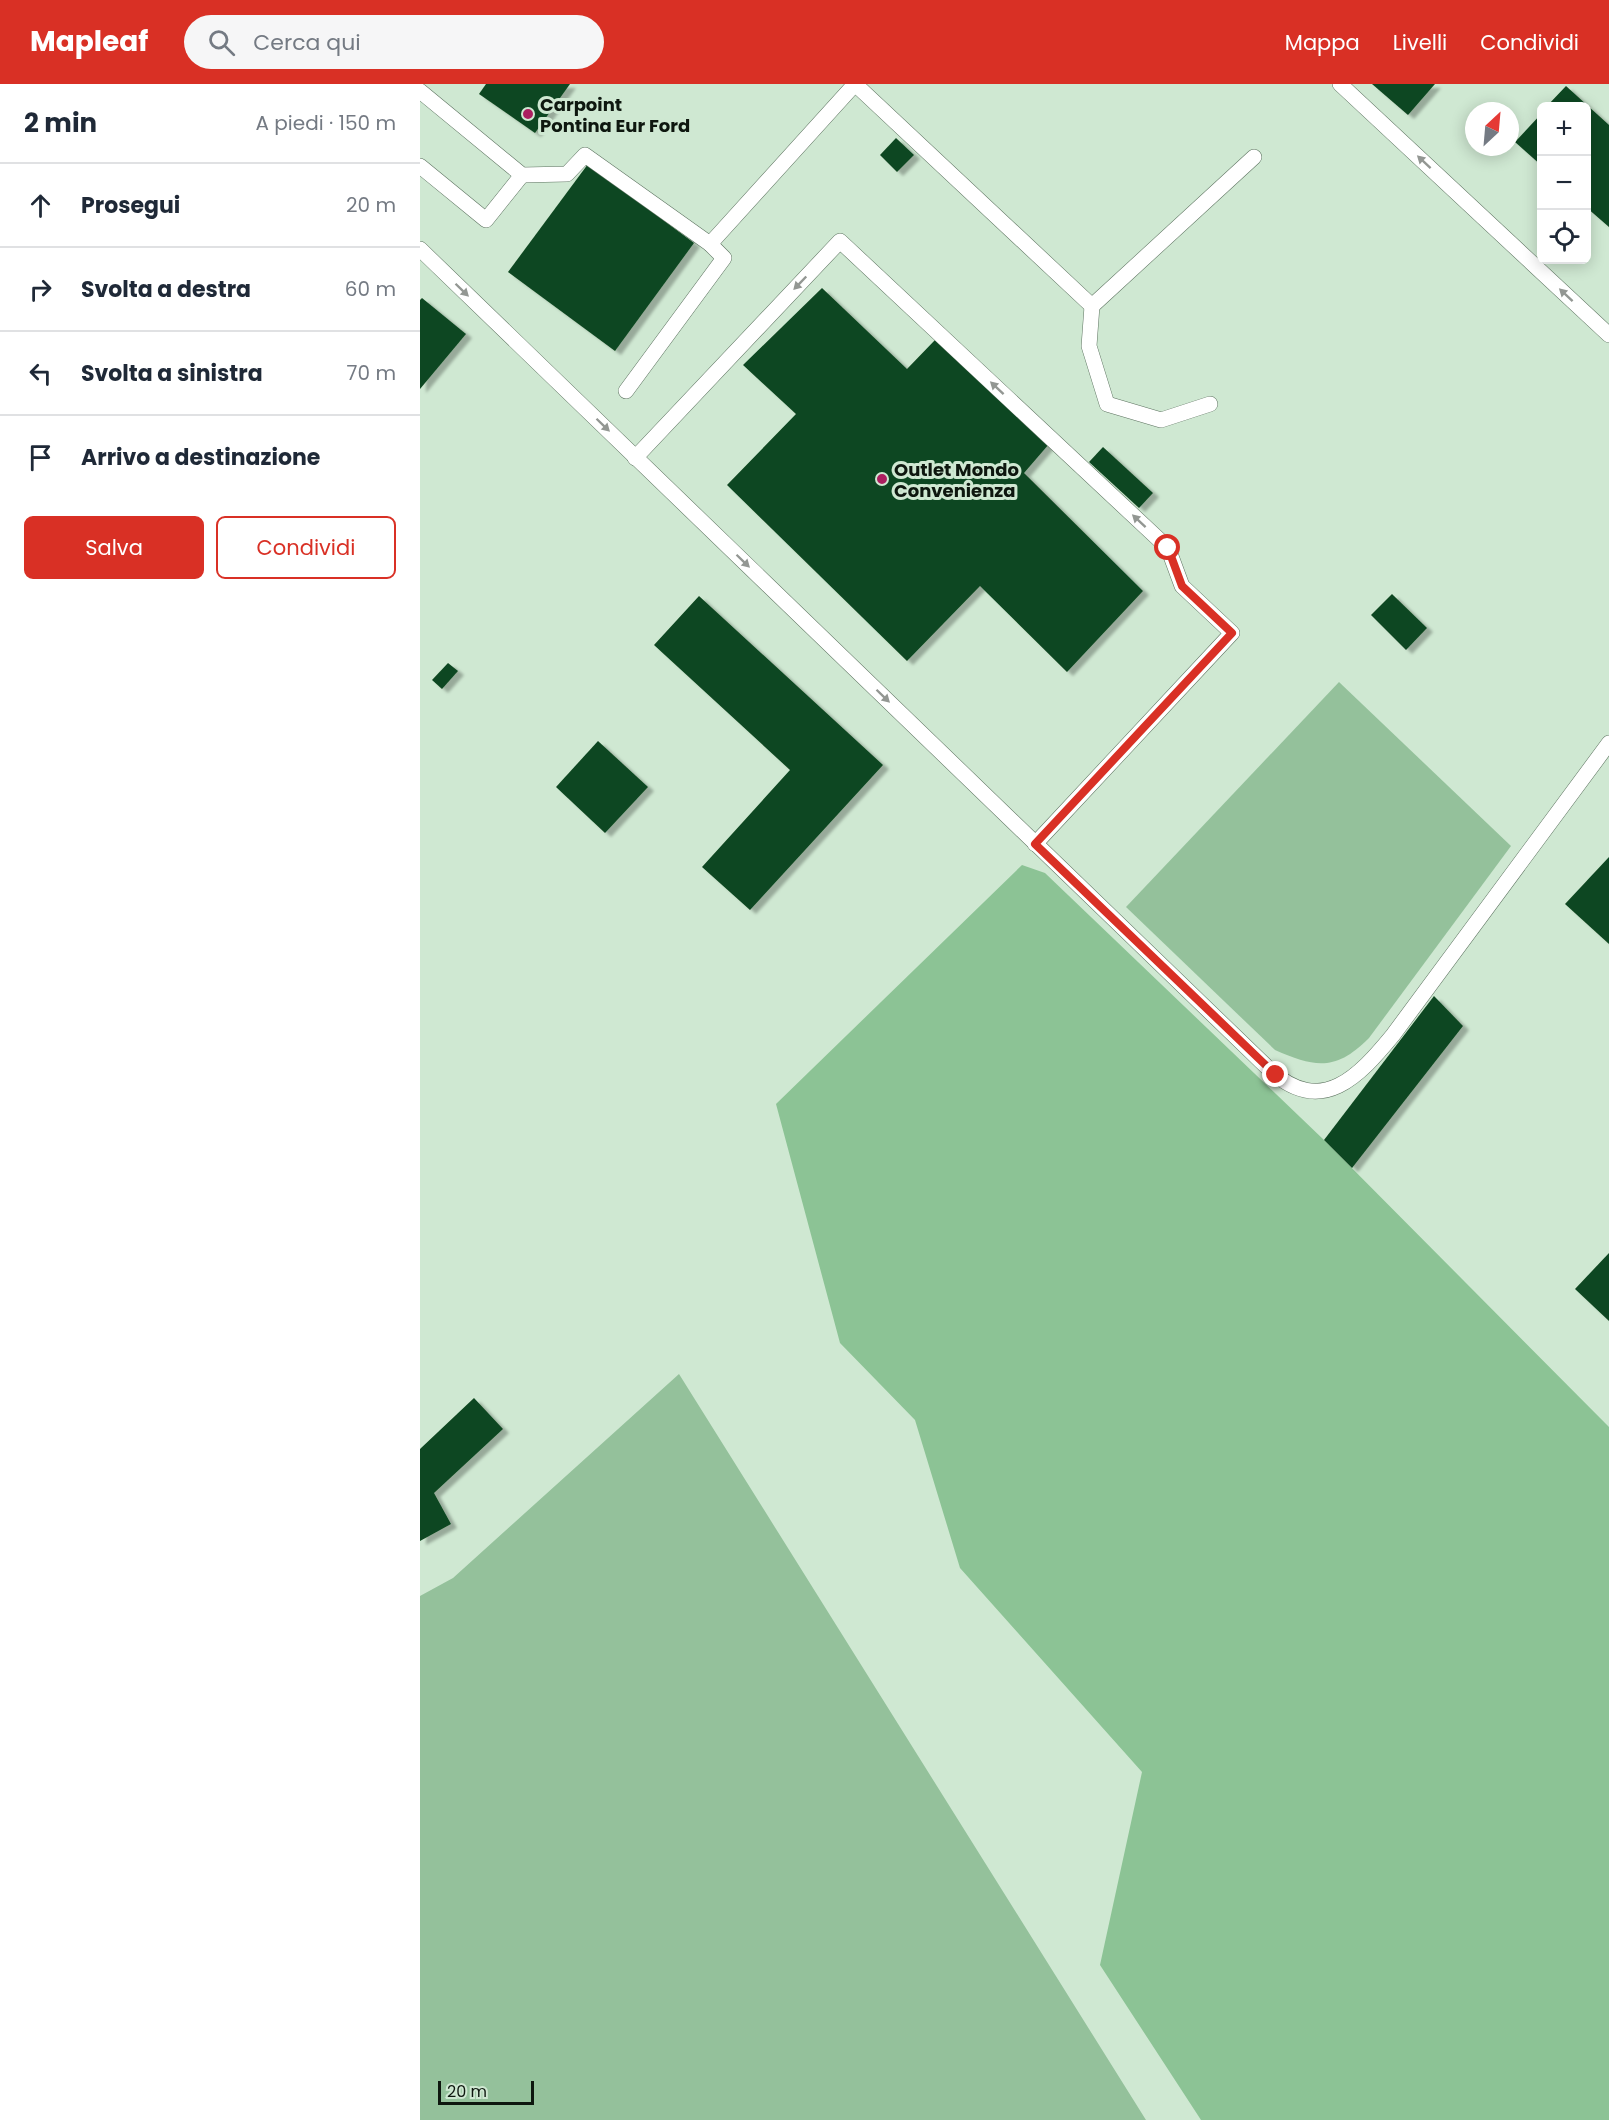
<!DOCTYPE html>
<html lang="it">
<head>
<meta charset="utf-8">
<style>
  :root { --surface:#fff; --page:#f6f6f7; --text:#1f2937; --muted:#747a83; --line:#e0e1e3; --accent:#d93025 }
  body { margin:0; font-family:Poppins,sans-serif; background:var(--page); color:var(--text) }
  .controls { position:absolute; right:18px; top:18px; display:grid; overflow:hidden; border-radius:9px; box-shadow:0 3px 15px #0003 }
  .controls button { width:54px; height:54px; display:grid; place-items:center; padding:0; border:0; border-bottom:2px solid var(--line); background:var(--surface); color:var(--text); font:30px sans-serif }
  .compass { position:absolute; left:1045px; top:18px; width:54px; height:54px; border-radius:50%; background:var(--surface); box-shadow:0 3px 15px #0003; rotate:26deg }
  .scale { position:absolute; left:18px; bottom:15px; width:96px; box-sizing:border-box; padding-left:6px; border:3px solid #0e170f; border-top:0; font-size:16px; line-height:21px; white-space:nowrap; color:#0e170f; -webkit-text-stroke:4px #cfe8d2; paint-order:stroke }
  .stop { position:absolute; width:18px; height:18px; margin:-14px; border:4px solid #d93025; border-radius:50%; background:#fff }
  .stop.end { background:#d93025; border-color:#fff; box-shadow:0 2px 6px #0008 }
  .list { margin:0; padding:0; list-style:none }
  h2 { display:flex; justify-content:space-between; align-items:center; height:78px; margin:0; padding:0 24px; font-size:26px }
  h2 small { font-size:20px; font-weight:400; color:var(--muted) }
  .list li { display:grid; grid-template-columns:39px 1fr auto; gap:18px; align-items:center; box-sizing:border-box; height:84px; padding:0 24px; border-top:2px solid var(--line) }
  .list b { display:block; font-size:22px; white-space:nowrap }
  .list em { font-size:20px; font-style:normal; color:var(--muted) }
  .actions { display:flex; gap:12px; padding:18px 24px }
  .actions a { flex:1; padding:14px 0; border:2px solid var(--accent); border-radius:9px; text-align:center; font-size:21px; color:var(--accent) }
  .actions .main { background:var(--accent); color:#fff }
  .icon { flex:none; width:33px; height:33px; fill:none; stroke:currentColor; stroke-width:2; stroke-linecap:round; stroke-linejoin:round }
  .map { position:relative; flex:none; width:1189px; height:2036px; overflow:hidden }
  header { display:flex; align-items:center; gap:36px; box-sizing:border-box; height:84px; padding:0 30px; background:var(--accent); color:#fff }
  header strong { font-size:28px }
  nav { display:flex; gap:33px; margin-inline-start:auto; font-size:21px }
  .search { width:420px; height:54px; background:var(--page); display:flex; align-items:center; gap:15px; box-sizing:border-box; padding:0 21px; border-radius:33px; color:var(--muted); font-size:22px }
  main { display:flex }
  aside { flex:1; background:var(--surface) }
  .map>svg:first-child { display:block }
  .green { fill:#94c19b }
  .forest { fill:#8cc395 }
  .building { fill:#104720; filter:url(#shadow) }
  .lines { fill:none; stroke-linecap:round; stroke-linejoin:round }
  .lane-casing { stroke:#5d7360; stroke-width:16 }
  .lane { stroke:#fff; stroke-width:15 }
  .oneway { fill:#939793 }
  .route { stroke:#d93025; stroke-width:8 }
  .poi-dot { fill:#ab1f60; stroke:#cfe8d2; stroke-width:2 }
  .labels { text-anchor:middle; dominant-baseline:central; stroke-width:6; stroke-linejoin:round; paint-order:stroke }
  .poi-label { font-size:18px; font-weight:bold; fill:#0e170f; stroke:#cfe8d2; text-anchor:start }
</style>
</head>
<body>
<header>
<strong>Mapleaf</strong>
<div class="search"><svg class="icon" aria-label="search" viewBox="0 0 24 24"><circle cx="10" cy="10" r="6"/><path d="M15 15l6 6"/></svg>Cerca qui</div>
<nav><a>Mappa</a><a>Livelli</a><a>Condividi</a></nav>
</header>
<main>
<aside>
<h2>2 min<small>A piedi · 150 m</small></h2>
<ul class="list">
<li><svg class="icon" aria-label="ahead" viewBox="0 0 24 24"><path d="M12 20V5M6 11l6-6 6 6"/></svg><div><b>Prosegui</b></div><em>20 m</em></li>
<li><svg class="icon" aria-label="right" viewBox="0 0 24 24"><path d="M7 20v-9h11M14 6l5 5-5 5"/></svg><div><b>Svolta a destra</b></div><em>60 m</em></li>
<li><svg class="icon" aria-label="left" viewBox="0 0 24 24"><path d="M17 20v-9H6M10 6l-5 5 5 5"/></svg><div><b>Svolta a sinistra</b></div><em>70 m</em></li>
<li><svg class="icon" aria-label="arrive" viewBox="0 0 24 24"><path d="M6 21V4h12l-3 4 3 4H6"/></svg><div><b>Arrivo a destinazione</b></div></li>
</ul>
<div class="actions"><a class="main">Salva</a><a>Condividi</a></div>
</aside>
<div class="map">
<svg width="1189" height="2036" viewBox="0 0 1189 2036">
  <defs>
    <filter id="shadow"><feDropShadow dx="6" dy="4" stdDeviation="1.5" flood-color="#0004"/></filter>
  </defs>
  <rect width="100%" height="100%" fill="#cfe8d2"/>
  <g class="green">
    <path d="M 919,598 L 1091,762 L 949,954 C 916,987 896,984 855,966 L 706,823 Z"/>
    <path d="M 259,1290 L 726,2036 L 0,2036 L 0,1512 L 33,1494 Z"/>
  </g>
  <path class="forest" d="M 602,781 L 625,789 L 904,1056 L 1189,1343 L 1189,2036 L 781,2036 L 680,1881 L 722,1688 L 540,1484 L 495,1336 L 420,1259 L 356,1020 Z"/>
  <g class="building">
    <path d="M 66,0 L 150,0 L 115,49 L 59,10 Z"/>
    <path d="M 952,0 L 1015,0 L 988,31 Z"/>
    <path d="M 1146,2 L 1189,41 L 1189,143 L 1166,123 L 1166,22 L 1127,22 Z"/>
    <path d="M 1122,29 L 1122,82 L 1095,58 Z"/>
    <path d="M 476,54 L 494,71 L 477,88 L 460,71 Z"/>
    <path d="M 168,80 L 274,159 L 195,267 L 88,188 Z"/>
    <path d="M 402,204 L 487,285 L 515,256 L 629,360 L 604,389 L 723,507 L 647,588 L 560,502 L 487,577 L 307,401 L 376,330 L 323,281 Z"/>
    <path d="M 2,214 L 46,250 L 0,305 L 0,216 Z"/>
    <path d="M 683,363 L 733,409 L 719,424 L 669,378 Z"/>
    <path d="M 972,510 L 1007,544 L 986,566 L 951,531 Z"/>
    <path d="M 279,512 L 463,681 L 330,826 L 282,783 L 370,686 L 234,561 Z"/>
    <path d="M 28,579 L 38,587 L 22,605 L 12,596 Z"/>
    <path d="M 178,657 L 228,703 L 185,749 L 136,703 Z"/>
    <path d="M 1189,773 L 1189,860 L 1145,820 Z"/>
    <path d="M 1014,912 L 1043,942 L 932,1084 L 904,1056 Z"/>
    <path d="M 1189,1169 L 1189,1237 L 1155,1205 Z"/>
    <path d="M 54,1314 L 83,1345 L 14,1409 L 31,1440 L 0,1457 L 0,1365 Z"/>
  </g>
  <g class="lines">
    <defs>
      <g id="lane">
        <path d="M 435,0 L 672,222 L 834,73"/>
        <path d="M 920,0 L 1189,251"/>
        <path d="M 0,7 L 102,91 L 147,90 L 165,71 L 290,160 L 435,0"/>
        <path d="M 0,82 L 66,136 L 102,91"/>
        <path d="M 0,165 L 850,986 C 902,1034 940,991 973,951 L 1189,659"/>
        <path d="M 672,222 L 669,262 L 687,320 L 741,336 L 790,320"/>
        <path d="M 206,307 L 304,174 L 290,160"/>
        <path d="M 215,374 L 420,157 L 748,464 L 762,502 L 812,549 L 615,760"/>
      </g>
    </defs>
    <use href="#lane" class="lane-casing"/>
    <use href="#lane" class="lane"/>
  </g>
  <defs><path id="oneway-solid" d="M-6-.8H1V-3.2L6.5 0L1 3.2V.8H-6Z" transform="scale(1.5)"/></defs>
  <g class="oneway">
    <use href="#oneway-solid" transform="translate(1004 78) rotate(-137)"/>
    <use href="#oneway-solid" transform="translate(380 199) rotate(134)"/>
    <use href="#oneway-solid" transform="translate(42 206) rotate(44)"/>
    <use href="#oneway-solid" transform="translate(1146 211) rotate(-137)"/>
    <use href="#oneway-solid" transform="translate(577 304) rotate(-137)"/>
    <use href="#oneway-solid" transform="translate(183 341) rotate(44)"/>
    <use href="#oneway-solid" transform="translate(719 437) rotate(-137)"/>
    <use href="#oneway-solid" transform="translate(323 477) rotate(44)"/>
    <use href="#oneway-solid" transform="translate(463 612) rotate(44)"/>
  </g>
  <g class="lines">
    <path class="route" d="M 748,464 L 762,502 L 812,549 L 615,760 L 856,991"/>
  </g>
  <g class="poi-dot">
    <circle cx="108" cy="30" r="6"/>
    <circle cx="462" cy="395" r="6"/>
  </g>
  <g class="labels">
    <g class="poi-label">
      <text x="120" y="20">Carpoint<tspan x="120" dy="21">Pontina Eur Ford</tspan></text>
      <text x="474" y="385">Outlet Mondo<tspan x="474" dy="21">Convenienza</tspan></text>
    </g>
  </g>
</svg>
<div class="controls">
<button>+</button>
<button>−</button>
<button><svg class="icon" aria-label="locate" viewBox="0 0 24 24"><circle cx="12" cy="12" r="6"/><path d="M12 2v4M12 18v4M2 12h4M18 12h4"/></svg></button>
</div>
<svg class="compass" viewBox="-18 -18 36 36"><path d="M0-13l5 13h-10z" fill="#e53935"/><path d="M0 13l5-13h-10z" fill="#747a83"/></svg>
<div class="scale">20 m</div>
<div class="stop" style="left:748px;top:464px"></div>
<div class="stop end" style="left:856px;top:991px"></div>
</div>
</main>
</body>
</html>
